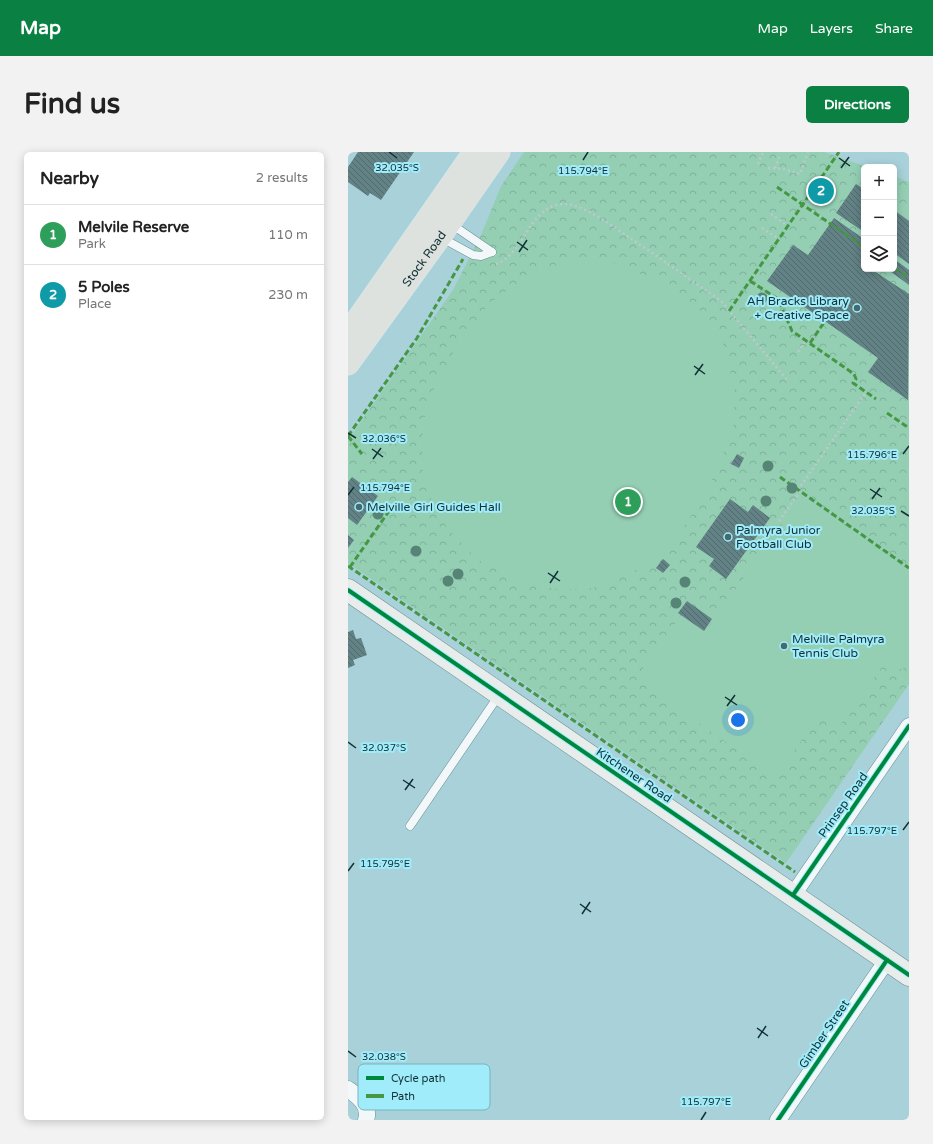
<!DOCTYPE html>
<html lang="en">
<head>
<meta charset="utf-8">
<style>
  :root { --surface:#fff; --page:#f2f2f2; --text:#222; --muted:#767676; --line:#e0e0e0; --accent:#0b8043 }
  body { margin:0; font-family:"Varela Round",sans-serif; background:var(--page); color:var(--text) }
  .controls { position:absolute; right:12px; top:12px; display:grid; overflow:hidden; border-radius:6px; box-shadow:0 2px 10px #0003 }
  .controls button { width:36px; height:36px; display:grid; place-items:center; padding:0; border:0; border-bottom:1px solid var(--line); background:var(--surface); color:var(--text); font:20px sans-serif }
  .you { position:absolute; left:390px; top:568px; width:14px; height:14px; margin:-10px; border:3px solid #fff; border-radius:50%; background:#1a73e8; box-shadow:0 0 0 6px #1a73e833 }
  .badge { display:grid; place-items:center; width:26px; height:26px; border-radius:50%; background:var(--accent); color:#fff; font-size:13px; font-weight:700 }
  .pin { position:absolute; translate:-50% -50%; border:2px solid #fff; box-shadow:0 1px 4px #0006 }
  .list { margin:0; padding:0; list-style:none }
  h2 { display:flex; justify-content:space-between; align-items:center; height:52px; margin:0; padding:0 16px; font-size:17px }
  h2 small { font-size:13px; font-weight:400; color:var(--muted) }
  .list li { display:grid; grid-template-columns:26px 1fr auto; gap:12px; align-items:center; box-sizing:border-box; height:60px; padding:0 16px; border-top:1px solid var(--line) }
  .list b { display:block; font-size:15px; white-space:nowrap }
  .list p { margin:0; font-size:13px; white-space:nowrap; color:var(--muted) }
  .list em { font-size:13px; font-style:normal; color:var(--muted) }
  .icon { flex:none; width:22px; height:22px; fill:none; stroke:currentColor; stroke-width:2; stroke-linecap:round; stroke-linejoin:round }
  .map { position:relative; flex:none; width:561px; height:968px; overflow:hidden; border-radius:6px }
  header { display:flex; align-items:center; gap:24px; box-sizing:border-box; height:56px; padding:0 20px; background:var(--accent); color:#fff }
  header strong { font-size:19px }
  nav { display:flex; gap:22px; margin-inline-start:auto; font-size:14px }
  .intro { display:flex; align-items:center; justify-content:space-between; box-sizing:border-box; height:96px; padding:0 24px }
  h1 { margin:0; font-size:28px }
  .button { padding:10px 18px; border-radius:6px; background:var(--accent); color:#fff; font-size:14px; font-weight:700 }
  main { display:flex; gap:24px; padding:0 24px }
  aside { flex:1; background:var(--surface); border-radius:6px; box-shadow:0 2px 10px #0003 }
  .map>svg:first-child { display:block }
  .park { fill:url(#park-crowns) }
  .garden { fill:#94cfb4 }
  .building { fill:url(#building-back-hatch) }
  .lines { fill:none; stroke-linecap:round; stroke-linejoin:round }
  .lane-casing { stroke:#6d8f95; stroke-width:9 }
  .street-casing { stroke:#6d8f95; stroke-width:17 }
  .secondary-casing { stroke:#6d8f95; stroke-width:23 }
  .primary-casing { stroke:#d8eaee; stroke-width:23 }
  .path { stroke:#bdc9cb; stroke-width:2.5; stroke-dasharray:2 3; stroke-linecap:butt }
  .lane { stroke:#f2f8f9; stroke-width:8 }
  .street { stroke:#f2f8f9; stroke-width:16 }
  .secondary { stroke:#e8edec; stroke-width:22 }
  .primary { stroke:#dee2de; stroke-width:22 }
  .quiet { stroke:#469743; stroke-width:3; stroke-dasharray:6 3; stroke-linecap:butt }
  .cycleway-casing { stroke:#a1ecfa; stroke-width:6 }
  .cycleway { stroke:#00873e; stroke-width:4 }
  .tree { fill:#568576 }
  .ticks { fill:none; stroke:#113136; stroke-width:1.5 }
  .poi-dot { fill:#46696f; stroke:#a1ecfa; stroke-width:1.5 }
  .labels { text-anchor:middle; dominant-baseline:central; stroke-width:4; stroke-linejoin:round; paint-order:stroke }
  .street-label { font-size:12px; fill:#113136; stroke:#a1ecfa }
  .poi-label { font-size:12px; fill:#113136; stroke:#a1ecfa; text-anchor:start }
  .key { fill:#a1ecfa; stroke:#76b4bf; stroke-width:1 }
  .key-label { font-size:11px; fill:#113136 }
  .ticks-label { font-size:10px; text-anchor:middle; fill:#113136; stroke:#a1ecfa; stroke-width:4; stroke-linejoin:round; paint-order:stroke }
</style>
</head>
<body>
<header>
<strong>Map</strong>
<nav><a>Map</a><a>Layers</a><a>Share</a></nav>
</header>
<div class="intro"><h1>Find us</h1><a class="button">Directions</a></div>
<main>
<aside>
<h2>Nearby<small>2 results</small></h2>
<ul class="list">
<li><span class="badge" style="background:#2e9e5b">1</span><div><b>Melvile Reserve</b><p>Park</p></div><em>110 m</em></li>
<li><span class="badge" style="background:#0f9aa8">2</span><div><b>5 Poles</b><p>Place</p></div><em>230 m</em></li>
</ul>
</aside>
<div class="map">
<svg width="561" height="968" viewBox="0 0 561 968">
  <defs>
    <pattern id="park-crowns" width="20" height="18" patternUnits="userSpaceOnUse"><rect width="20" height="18" fill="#94cfb4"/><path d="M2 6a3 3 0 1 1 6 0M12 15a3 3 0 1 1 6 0" fill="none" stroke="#7fb29b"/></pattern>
    <pattern id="building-back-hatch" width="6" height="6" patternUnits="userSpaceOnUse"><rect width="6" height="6" fill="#638286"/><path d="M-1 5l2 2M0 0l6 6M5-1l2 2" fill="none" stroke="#506b6e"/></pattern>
  </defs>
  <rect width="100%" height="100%" fill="#a8d1d9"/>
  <path class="park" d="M 176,0 L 476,0 L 519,15 L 516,15 L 516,117 L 546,117 L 546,24 L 561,30 L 561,532 L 438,711 L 0,411 L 0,288 L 105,138 L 133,83 L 153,34 Z"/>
  <g class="garden">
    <path d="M 222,109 L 266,111 L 313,130 L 350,155 L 375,192 L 387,238 L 385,277 L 370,315 L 354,348 L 330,383 L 314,399 L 282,422 L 245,436 L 212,438 L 169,428 L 130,408 L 99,376 L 82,345 L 74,316 L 75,270 L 86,237 L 108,196 L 142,151 L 183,121 Z"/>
    <path d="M 455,343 L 561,419 L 561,508 L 554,518 L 539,508 L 490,576 L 472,563 L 427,625 L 288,526 L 333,463 L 357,480 Z"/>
  </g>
  <g class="building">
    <path d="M 10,0 L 66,0 L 33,48 L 22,41 L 20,44 L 0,30 L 0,15 Z"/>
    <path d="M 508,32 L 516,37 L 516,80 L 488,61 Z"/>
    <path d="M 546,58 L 561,69 L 561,112 L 546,101 Z"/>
    <path d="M 486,66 L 516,87 L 516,117 L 523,117 L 561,142 L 560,248 L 520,220 L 530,206 L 419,129 L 445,93 L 460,103 Z"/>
    <path d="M 546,107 L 561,118 L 561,133 L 539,117 L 546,117 Z"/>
    <path d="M 389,302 L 396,306 L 391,316 L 383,312 Z"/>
    <path d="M 4,325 L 30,344 L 9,373 L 0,366 L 0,330 Z"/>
    <path d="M 382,347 L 400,360 L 405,353 L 422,366 L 378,427 L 361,414 L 366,407 L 348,395 Z"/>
    <path d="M 0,383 L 6,388 L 0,396 Z"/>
    <path d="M 315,407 L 322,413 L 315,421 L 308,416 Z"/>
    <path d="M 339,449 L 364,467 L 356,479 L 330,461 Z"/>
    <path d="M 5,478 L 8,487 L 13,486 L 19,503 L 5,508 L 7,513 L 0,516 L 0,480 Z"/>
  </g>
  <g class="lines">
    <defs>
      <g id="lane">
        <path d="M 103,72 L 144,100"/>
        <path d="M 92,85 L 125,103 L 133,104 L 144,100"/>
        <path d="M 62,674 L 151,543"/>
      </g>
      <g id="street">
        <path d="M 445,743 L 561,574"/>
        <path d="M 0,937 C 10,944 23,954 18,968"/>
        <path d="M 430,968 L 539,808"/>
      </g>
      <path id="secondary" d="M 0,438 L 561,823"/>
      <g id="primary">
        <path d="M 0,181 L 126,0"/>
        <path id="s1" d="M 0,212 L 92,85 L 151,0"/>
      </g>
    </defs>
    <use href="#lane" class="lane-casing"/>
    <use href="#street" class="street-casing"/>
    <use href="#secondary" class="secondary-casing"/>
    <use href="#primary" class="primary-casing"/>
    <g class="path">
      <path d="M 410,12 L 415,0"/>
      <path d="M 420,16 L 436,17 L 452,22 L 460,0"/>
      <path d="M 427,16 L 432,3"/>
      <path d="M 423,62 L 440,74"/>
      <path d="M 414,76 L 431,87"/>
      <path d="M 148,112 C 173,103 178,69 201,56 C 209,51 219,51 227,54 C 248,61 267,76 285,88 C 312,106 338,125 365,143 L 374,150 L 440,229"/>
      <path d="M 450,200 L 458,188"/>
      <path d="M 450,338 L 518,240"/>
      <path d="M 431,369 L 452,340"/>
    </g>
    <use href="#lane" class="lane"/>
    <use href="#street" class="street"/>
    <use href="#secondary" class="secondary"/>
    <use href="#primary" class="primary"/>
    <g class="quiet">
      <path d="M 429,35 L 516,95"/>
      <path d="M 546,116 L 561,126"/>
      <path d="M 402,129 L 430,147 L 444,179 L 506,222 L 508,227 L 505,231 L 528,247"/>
      <path d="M 381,159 L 491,0"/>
      <path d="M 462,191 L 477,169"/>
      <path d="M 539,261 L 561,276"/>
      <path d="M 0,284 L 69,186 L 115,107"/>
      <path d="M 0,284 L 14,302"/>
      <path d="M 432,325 L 561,416"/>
      <path d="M 0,414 L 447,720"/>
      <path d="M 2,415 L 41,359 L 50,357"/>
    </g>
    <defs>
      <g id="cycleway">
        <path d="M 0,438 L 561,823"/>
        <path d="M 445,743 L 561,574"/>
        <path d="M 430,968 L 539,808"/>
      </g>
    </defs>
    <use href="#cycleway" class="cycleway-casing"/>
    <use href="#cycleway" class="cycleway"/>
  </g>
  <g class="tree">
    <circle cx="414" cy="146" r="5.5"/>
    <circle cx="420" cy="314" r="5.5"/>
    <circle cx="444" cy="336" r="5.5"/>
    <circle cx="418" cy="349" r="5.5"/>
    <circle cx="30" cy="362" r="5.5"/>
    <circle cx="68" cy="399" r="5.5"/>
    <circle cx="110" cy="422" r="5.5"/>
    <circle cx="100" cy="429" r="5.5"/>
    <circle cx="337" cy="430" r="5.5"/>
    <circle cx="328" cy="451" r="5.5"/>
  </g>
  <path class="ticks" d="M 41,0 L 49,6M 491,6 L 502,14M 235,8 L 240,0M 493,16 L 501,5M 169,90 L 180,98M 171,100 L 179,88M 346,214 L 357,222M 347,223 L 355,212M 0,281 L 8,286M 24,297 L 35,305M 555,302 L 561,294M 25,307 L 33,296M 522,337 L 534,345M 0,343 L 6,335M 524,347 L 532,336M 553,359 L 561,364M 200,421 L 212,429M 202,431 L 210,419M 377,545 L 389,553M 379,554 L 387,543M 0,590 L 8,596M 55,628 L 67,636M 57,638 L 65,627M 555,678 L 561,670M 0,719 L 6,711M 232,752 L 243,760M 234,762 L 242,750M 409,876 L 420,884M 410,886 L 418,874M 0,899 L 8,905M 353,968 L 358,960"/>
  <g class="poi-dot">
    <circle cx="509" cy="156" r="4"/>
    <circle cx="11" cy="355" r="4"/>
    <circle cx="380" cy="385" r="4"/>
    <circle cx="436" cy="494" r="4"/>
  </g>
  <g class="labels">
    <g class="street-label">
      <text stroke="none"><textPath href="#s1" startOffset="130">Stock Road</textPath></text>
      <text transform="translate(286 623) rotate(34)">Kitchener Road</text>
      <text transform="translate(495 653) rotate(-55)">Prinsep Road</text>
      <text transform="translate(476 882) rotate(-56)">Gimber Street</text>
    </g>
    <g class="poi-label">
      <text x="501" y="149" text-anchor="end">AH Bracks Library<tspan x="501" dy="14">+ Creative Space</tspan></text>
      <text x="19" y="355">Melville Girl Guides Hall</text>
      <text x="388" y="378">Palmyra Junior<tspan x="388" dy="14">Football Club</tspan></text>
      <text x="444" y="487">Melville Palmyra<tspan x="444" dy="14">Tennis Club</tspan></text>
    </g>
  </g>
  <rect x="10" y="912" width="132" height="46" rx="6" class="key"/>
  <rect x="18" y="924" width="18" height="4" fill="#00873e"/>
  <rect x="18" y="942" width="18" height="4" fill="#469743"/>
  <g class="key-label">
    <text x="43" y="930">Cycle path</text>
    <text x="43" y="948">Path</text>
  </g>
  <g class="ticks-label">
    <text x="49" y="19">32.035°S</text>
    <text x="235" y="22">115.794°E</text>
    <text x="36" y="290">32.036°S</text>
    <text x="524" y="306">115.796°E</text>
    <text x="37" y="339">115.794°E</text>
    <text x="525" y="362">32.035°S</text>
    <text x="36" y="599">32.037°S</text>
    <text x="524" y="682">115.797°E</text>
    <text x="37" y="715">115.795°E</text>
    <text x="36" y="908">32.038°S</text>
    <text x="358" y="953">115.797°E</text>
  </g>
</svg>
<div class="controls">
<button>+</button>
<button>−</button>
<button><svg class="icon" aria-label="layers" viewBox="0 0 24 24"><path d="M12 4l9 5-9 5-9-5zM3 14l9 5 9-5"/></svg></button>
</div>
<div class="you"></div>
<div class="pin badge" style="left:280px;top:350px;background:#2e9e5b">1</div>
<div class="pin badge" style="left:473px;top:39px;background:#0f9aa8">2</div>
</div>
</main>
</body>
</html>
